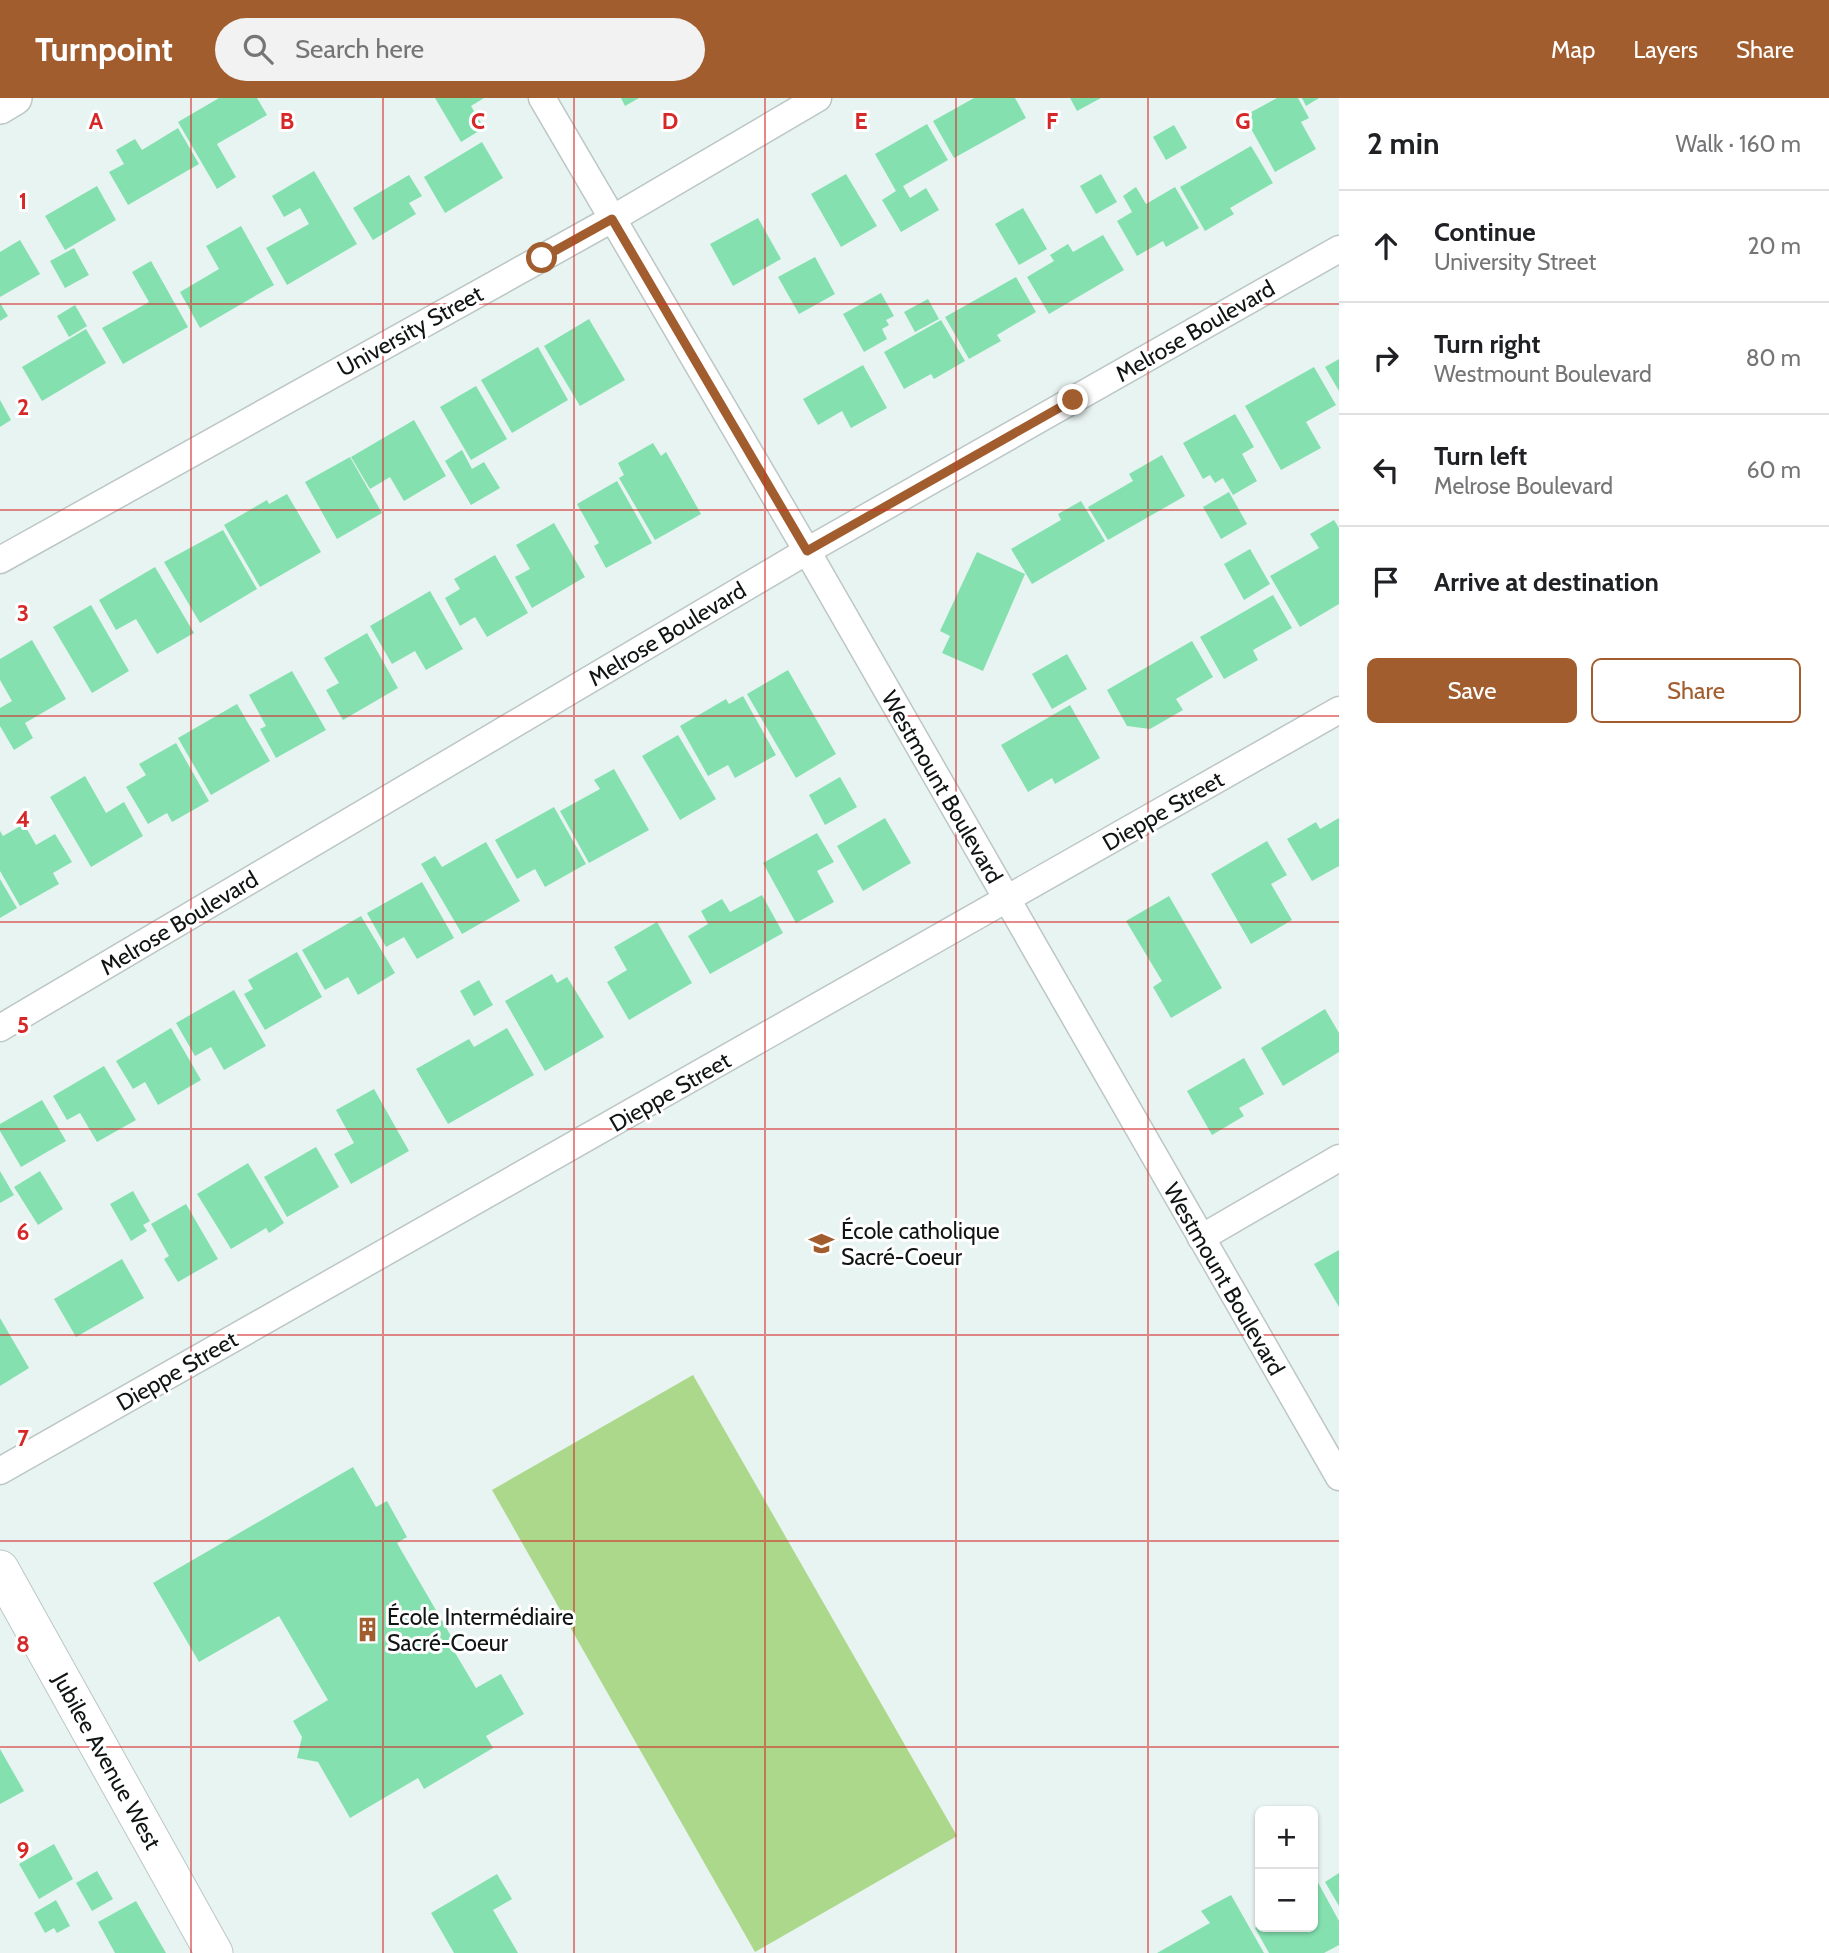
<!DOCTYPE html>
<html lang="en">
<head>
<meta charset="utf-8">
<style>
  :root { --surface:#fff; --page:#f2f2f2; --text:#202124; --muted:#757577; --line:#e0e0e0; --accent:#a25d2f }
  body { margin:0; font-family:Cabin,sans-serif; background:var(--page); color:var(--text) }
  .controls { position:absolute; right:21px; bottom:21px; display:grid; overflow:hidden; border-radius:10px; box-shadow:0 2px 5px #0004 }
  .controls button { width:63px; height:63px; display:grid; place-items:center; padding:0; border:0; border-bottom:2px solid var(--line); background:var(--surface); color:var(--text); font:35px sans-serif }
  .stop { position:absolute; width:21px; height:21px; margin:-16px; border:5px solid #a25d2f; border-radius:50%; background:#fff }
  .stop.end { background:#a25d2f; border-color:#fff; box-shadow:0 2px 7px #0008 }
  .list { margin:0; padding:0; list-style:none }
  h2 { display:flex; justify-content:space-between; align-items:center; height:91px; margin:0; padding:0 28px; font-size:30px }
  h2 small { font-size:23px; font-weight:400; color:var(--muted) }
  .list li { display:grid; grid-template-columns:46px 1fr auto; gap:21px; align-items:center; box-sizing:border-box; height:112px; padding:0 28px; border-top:2px solid var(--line) }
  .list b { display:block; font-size:26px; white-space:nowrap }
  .list p { margin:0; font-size:23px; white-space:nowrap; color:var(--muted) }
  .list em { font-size:23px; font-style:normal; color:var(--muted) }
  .actions { display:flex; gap:14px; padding:21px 28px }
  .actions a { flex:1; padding:16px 0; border:2px solid var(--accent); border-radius:10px; text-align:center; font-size:24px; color:var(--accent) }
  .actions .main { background:var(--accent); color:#fff }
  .icon { flex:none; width:38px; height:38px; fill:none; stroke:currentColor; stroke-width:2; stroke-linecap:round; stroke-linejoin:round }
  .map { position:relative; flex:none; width:1339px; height:1855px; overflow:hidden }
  header { display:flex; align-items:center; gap:42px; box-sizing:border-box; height:98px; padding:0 35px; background:var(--accent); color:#fff }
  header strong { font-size:33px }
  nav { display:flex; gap:38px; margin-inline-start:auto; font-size:24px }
  .search { width:490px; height:63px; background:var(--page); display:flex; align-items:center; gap:18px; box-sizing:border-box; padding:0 24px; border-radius:38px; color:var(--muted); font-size:26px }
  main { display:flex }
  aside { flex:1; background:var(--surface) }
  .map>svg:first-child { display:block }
  .green { fill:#acd88b }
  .building { fill:#84e1af }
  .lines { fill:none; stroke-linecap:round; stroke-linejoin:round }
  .minor-casing { stroke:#bcc7c5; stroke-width:29 }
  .tertiary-casing { stroke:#bcc7c5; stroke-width:36 }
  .secondary-casing { stroke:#bcc7c5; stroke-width:39 }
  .minor { stroke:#fff; stroke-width:26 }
  .tertiary { stroke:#fff; stroke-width:33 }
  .secondary { stroke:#fff; stroke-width:37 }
  .route { stroke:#a25d2f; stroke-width:9 }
  .grid { fill:none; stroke:#d62828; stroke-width:2; stroke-opacity:0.55 }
  .labels { text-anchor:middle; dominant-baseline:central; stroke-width:6; stroke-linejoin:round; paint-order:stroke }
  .street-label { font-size:23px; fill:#111414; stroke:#fff }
  .poi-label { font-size:23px; fill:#111414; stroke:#fff; text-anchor:start }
  .grid-label { font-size:23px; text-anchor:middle; font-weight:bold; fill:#d62828; stroke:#fff; stroke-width:6; stroke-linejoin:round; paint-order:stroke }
</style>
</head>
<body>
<header>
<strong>Turnpoint</strong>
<div class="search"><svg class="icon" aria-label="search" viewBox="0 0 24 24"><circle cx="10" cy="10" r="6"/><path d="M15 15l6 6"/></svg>Search here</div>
<nav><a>Map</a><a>Layers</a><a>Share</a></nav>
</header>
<main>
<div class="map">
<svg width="1339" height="1855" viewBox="0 0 1339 1855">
  <rect width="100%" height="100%" fill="#e8f4f2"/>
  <path class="green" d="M 693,1277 L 957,1738 L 755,1854 L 492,1392 Z"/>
  <g class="building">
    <path d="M 219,0 L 257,0 L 267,17 L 217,46 L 236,79 L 217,91 L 178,24 Z"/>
    <path d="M 435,0 L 484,0 L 471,8 L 484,30 L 461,44 Z"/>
    <path d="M 621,0 L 639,0 L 625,8 Z"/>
    <path d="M 974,0 L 1015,0 L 1026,20 L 954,60 L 933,23 Z"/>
    <path d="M 1070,0 L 1101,0 L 1077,13 Z"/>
    <path d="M 1277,0 L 1298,0 L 1309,20 L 1301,24 L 1316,51 L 1275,74 L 1244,18 Z"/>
    <path d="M 1302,0 L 1319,0 L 1306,8 Z"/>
    <path d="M 927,26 L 948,62 L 903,88 L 910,100 L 926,90 L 939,112 L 901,134 L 882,102 L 896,93 L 875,56 Z"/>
    <path d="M 1174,27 L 1187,50 L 1166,62 L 1153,39 Z"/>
    <path d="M 178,30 L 199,66 L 128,107 L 109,74 L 124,66 L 116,52 L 135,41 L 142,52 Z"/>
    <path d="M 482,44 L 503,80 L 445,115 L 424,79 Z"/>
    <path d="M 1251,48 L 1273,85 L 1230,110 L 1234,116 L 1205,133 L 1180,89 Z"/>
    <path d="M 314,73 L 357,146 L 287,187 L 266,150 L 309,126 L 300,110 L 284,119 L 272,98 Z"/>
    <path d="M 846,76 L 877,128 L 841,149 L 811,96 Z"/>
    <path d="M 1101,76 L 1117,104 L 1096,116 L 1080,88 Z"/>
    <path d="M 409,77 L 422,98 L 409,105 L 416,116 L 373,142 L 353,110 Z"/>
    <path d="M 97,88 L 116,122 L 65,152 L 45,118 Z"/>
    <path d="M 1136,89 L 1146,106 L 1175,89 L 1199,130 L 1166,149 L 1163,143 L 1137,158 L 1117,123 L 1132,114 L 1123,98 Z"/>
    <path d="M 1023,110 L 1047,151 L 1019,167 L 995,126 Z"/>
    <path d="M 758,120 L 781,161 L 733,188 L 710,146 Z"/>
    <path d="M 241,128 L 274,187 L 200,230 L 180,194 L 219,171 L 206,148 Z"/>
    <path d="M 1103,137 L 1124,172 L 1049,216 L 1027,179 L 1054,163 L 1050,157 L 1068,146 L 1073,154 Z"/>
    <path d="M 20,142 L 40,176 L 0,199 L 0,154 Z"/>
    <path d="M 74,150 L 89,177 L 65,190 L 50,163 Z"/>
    <path d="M 815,159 L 835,196 L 799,216 L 778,179 Z"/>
    <path d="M 151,163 L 188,229 L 123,266 L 102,230 L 149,204 L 132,174 Z"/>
    <path d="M 1016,179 L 1036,214 L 997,237 L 1001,243 L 969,261 L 945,219 Z"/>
    <path d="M 881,195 L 894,218 L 886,222 L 889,227 L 882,231 L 887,241 L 864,254 L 843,216 Z"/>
    <path d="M 928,201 L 939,221 L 915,234 L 904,214 Z"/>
    <path d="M 0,205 L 8,218 L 0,223 Z"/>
    <path d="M 75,207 L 87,228 L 69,239 L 57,218 Z"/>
    <path d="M 589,221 L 625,282 L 580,308 L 544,248 Z"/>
    <path d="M 941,222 L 965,263 L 934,281 L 931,276 L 904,291 L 884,254 Z"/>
    <path d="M 86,231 L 106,265 L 42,303 L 22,269 Z"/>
    <path d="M 538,249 L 568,302 L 512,335 L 481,282 Z"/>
    <path d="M 1339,261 L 1339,293 L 1325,269 Z"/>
    <path d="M 863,267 L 887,310 L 851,330 L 842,313 L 818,327 L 803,301 Z"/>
    <path d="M 1314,269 L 1336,307 L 1306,324 L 1321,350 L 1281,372 L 1245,308 Z"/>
    <path d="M 476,288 L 507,341 L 471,362 L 440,309 Z"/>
    <path d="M 0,302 L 11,322 L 0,329 Z"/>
    <path d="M 1235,316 L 1254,349 L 1242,356 L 1257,383 L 1233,397 L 1223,380 L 1215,385 L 1210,377 L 1203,381 L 1183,345 Z"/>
    <path d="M 414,322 L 446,378 L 404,403 L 390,379 L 370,391 L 351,359 Z"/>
    <path d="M 653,345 L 661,358 L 666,354 L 701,416 L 655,442 L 619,380 L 624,377 L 618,365 Z"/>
    <path d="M 462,352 L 472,371 L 484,364 L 500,390 L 471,407 L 445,363 Z"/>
    <path d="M 1162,357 L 1185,398 L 1108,442 L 1088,409 L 1133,383 L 1129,376 Z"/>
    <path d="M 350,359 L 382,415 L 337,441 L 305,384 Z"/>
    <path d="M 617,383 L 652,445 L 606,470 L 594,448 L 599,445 L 577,406 Z"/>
    <path d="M 1229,394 L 1247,426 L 1221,441 L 1203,409 Z"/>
    <path d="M 287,396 L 321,454 L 260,489 L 224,427 L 267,402 L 269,406 Z"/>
    <path d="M 1081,403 L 1105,443 L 1032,486 L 1011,451 L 1061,422 L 1058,416 Z"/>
    <path d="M 1334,422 L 1339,430 L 1339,506 L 1300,529 L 1270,478 L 1319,450 L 1310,436 Z"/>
    <path d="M 554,425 L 585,479 L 532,510 L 515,479 L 530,471 L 516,447 Z"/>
    <path d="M 223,432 L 257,491 L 200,525 L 164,464 Z"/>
    <path d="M 1250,451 L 1270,486 L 1244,502 L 1224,466 Z"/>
    <path d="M 977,454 L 1025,476 L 983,573 L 942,555 L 950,538 L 940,533 Z"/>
    <path d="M 495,457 L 528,515 L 487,539 L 475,519 L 460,528 L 445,500 L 460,491 L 454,481 Z"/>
    <path d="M 155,469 L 194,535 L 157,556 L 136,521 L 116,532 L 99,502 Z"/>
    <path d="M 430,493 L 463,551 L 426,572 L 415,553 L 392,566 L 370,528 Z"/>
    <path d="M 1273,497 L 1292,530 L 1253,552 L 1258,562 L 1224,581 L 1200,539 Z"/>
    <path d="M 91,507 L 129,573 L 92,595 L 53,529 Z"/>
    <path d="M 367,535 L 398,590 L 343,622 L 326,592 L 339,585 L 324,560 Z"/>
    <path d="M 32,542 L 66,601 L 25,625 L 33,640 L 14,652 L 0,628 L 0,610 L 12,603 L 0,582 L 0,561 Z"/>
    <path d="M 1192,543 L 1213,579 L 1176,601 L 1183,612 L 1150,631 L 1127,628 L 1107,592 Z"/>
    <path d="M 1067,556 L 1087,591 L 1052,611 L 1032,576 Z"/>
    <path d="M 788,572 L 836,656 L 796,680 L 747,596 Z"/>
    <path d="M 292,573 L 326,632 L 276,660 L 260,631 L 266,628 L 249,597 Z"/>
    <path d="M 743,598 L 776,657 L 735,680 L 728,667 L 708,678 L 680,628 L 726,601 L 729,606 Z"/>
    <path d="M 237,606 L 270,663 L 211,697 L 178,640 Z"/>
    <path d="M 1070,607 L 1100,660 L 1055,686 L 1052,680 L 1028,694 L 1001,647 Z"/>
    <path d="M 678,637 L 716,701 L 680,722 L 642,658 Z"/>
    <path d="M 176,645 L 209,703 L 172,724 L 167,715 L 148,726 L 126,689 L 146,677 L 139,666 Z"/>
    <path d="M 614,671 L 649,732 L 589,765 L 560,713 L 600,691 L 594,682 Z"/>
    <path d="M 85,678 L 106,715 L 124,704 L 143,738 L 91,769 L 50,699 Z"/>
    <path d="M 840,679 L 857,709 L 825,727 L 809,697 Z"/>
    <path d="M 554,709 L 586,766 L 545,789 L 535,771 L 517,781 L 495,742 Z"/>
    <path d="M 885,720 L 911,765 L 863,793 L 837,748 Z"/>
    <path d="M 1339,720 L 1339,768 L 1312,783 L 1287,741 L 1316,724 L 1320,731 Z"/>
    <path d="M 24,726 L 36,747 L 55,736 L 72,764 L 53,775 L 59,786 L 20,808 L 0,773 L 0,733 L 3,738 Z"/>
    <path d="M 817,735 L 834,764 L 817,773 L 834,804 L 796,825 L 763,765 Z"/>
    <path d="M 1267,743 L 1287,777 L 1271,786 L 1292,822 L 1251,846 L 1211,776 Z"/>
    <path d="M 486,744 L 520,803 L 462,836 L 421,766 L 435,758 L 442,769 Z"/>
    <path d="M 0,781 L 17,810 L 0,820 Z"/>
    <path d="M 422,784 L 454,840 L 417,861 L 404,839 L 386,849 L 367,815 Z"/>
    <path d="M 762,797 L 783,835 L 710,876 L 688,838 L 708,826 L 701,813 L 722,801 L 730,814 Z"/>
    <path d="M 1169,798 L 1222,890 L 1171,920 L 1153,889 L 1162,883 L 1126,823 Z"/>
    <path d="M 361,818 L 395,875 L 358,897 L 348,879 L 325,892 L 302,852 Z"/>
    <path d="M 657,824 L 692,885 L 629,922 L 607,884 L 627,872 L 614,849 Z"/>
    <path d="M 297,854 L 322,899 L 265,932 L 244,896 L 253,891 L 248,882 Z"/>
    <path d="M 552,876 L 557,885 L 567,879 L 604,939 L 545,973 L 505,903 Z"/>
    <path d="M 479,882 L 493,907 L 474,918 L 460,893 Z"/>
    <path d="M 234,892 L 266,948 L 224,972 L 211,949 L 195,958 L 176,925 Z"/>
    <path d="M 1325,911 L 1339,935 L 1339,954 L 1283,988 L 1261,950 Z"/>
    <path d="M 171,930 L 201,982 L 158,1007 L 145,984 L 133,991 L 116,963 Z"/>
    <path d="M 507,930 L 534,977 L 448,1026 L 416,971 L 469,941 L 474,949 Z"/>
    <path d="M 1244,960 L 1264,996 L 1239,1010 L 1244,1018 L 1212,1037 L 1187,993 Z"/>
    <path d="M 104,968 L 136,1022 L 97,1044 L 80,1015 L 67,1022 L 53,998 Z"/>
    <path d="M 374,991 L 409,1053 L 351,1086 L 334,1056 L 354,1045 L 336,1012 Z"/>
    <path d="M 42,1002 L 66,1043 L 21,1069 L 0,1033 L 0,1026 Z"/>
    <path d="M 316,1049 L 339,1089 L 287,1119 L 264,1079 Z"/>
    <path d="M 248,1065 L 284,1125 L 269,1135 L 266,1130 L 231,1151 L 197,1096 Z"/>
    <path d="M 0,1073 L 14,1097 L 0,1105 Z"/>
    <path d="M 40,1073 L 63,1111 L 38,1127 L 14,1089 Z"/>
    <path d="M 133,1093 L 150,1123 L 143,1127 L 147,1133 L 131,1143 L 110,1106 Z"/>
    <path d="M 186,1106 L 218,1161 L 178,1184 L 164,1161 L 169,1158 L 151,1126 Z"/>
    <path d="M 1339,1152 L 1339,1209 L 1314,1166 Z"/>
    <path d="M 122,1161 L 144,1200 L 76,1239 L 54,1201 Z"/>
    <path d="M 0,1220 L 29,1270 L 0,1288 Z"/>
    <path d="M 353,1369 L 376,1409 L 387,1403 L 407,1439 L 397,1445 L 455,1545 L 451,1548 L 476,1590 L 501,1576 L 524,1616 L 486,1638 L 493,1650 L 424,1691 L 418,1680 L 350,1720 L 318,1664 L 297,1660 L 302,1639 L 293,1623 L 328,1602 L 279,1518 L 199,1564 L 153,1485 Z"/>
    <path d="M 0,1651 L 24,1693 L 0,1706 Z"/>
    <path d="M 54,1746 L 73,1781 L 39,1801 L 19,1766 Z"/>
    <path d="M 97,1773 L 113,1801 L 92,1813 L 76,1785 Z"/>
    <path d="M 1339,1775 L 1339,1808 L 1325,1784 Z"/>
    <path d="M 497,1776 L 512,1801 L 493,1812 L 518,1855 L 454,1855 L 431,1815 Z"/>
    <path d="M 1315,1779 L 1339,1823 L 1339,1847 L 1324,1855 L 1269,1855 L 1255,1830 L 1260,1827 L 1313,1829 Z"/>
    <path d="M 1231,1797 L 1264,1855 L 1157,1855 L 1210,1825 L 1201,1813 Z"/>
    <path d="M 56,1802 L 70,1828 L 57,1835 L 54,1830 L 45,1835 L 34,1815 Z"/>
    <path d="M 136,1803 L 166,1855 L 115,1855 L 98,1824 Z"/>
  </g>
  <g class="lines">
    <defs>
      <g id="minor">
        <path d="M 542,0 L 807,453 L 1339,1379"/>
        <path d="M 0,462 L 612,121 L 818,0"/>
        <path d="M 0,930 L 807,453 L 1339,151"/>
        <path d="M 1201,1140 L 1339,1060"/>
        <path d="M 0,1373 L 1339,612"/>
      </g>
      <path id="tertiary" d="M 0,9 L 15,0"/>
      <path id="secondary" d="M 0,1471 L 214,1855"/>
    </defs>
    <use href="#minor" class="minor-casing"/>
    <use href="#tertiary" class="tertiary-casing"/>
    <use href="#secondary" class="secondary-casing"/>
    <use href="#minor" class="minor"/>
    <use href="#tertiary" class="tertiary"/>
    <use href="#secondary" class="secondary"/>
  </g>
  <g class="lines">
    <path class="route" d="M 542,160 L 612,121 L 807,453 L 1073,302"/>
  </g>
  <path class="grid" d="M 191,0 L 191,1855M 383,0 L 383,1855M 574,0 L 574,1855M 765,0 L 765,1855M 956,0 L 956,1855M 1148,0 L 1148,1855M 0,206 L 1339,206M 0,412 L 1339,412M 0,618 L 1339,618M 0,824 L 1339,824M 0,1031 L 1339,1031M 0,1237 L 1339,1237M 0,1443 L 1339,1443M 0,1649 L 1339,1649"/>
  <defs>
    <symbol id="school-bare" viewBox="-9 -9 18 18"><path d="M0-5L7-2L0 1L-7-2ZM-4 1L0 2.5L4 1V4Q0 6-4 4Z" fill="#a25d2f" stroke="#fff" stroke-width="2.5" paint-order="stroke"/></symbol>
    <symbol id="building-bare" viewBox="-9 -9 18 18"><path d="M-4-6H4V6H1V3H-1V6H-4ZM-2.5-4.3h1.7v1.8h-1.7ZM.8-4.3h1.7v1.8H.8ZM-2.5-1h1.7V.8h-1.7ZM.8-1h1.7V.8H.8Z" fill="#a25d2f" stroke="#fff" stroke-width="2.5" paint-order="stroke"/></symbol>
  </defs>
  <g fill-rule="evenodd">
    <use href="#school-bare" x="804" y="1128" width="35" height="35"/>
    <use href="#building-bare" x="350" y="1514" width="35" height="35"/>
  </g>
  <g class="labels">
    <g class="street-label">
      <text transform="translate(410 233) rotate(-29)">University Street</text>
      <text transform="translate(1195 233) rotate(-30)">Melrose Boulevard</text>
      <text transform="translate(667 536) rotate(-31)">Melrose Boulevard</text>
      <text transform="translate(942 689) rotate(60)">Westmount Boulevard</text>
      <text transform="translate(1163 713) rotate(-30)">Dieppe Street</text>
      <text transform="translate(179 825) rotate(-31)">Melrose Boulevard</text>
      <text transform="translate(670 994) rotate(-30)">Dieppe Street</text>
      <text transform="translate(1224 1181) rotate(60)">Westmount Boulevard</text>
      <text transform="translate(177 1273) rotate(-30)">Dieppe Street</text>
      <text transform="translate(107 1663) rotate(61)">Jubilee Avenue West</text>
    </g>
    <g class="poi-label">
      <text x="841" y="1133">École catholique<tspan x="841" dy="26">Sacré-Coeur</tspan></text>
      <text x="387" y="1519">École Intermédiaire<tspan x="387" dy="26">Sacré-Coeur</tspan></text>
    </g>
  </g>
  <g class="grid-label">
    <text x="96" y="31">A</text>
    <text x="287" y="31">B</text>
    <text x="478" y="31">C</text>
    <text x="670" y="31">D</text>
    <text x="861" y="31">E</text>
    <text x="1052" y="31">F</text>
    <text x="1243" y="31">G</text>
    <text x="23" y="111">1</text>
    <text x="23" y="317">2</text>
    <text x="23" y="523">3</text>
    <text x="23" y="729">4</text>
    <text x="23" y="935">5</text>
    <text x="23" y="1142">6</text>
    <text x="23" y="1348">7</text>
    <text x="23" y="1554">8</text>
    <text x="23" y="1760">9</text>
  </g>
</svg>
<div class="controls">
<button>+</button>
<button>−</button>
</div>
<div class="stop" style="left:542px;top:160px"></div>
<div class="stop end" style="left:1073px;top:302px"></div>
</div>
<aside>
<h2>2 min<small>Walk · 160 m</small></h2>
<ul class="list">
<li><svg class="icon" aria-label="ahead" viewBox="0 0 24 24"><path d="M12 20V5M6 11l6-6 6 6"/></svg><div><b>Continue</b><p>University Street</p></div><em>20 m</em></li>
<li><svg class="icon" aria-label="right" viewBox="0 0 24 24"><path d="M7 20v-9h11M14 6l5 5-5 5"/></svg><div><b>Turn right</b><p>Westmount Boulevard</p></div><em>80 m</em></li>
<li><svg class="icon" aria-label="left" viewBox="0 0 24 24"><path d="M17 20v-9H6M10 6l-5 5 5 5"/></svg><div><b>Turn left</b><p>Melrose Boulevard</p></div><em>60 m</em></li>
<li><svg class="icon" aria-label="arrive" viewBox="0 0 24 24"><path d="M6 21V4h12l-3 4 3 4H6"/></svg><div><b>Arrive at destination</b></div></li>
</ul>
<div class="actions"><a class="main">Save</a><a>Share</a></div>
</aside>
</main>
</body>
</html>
